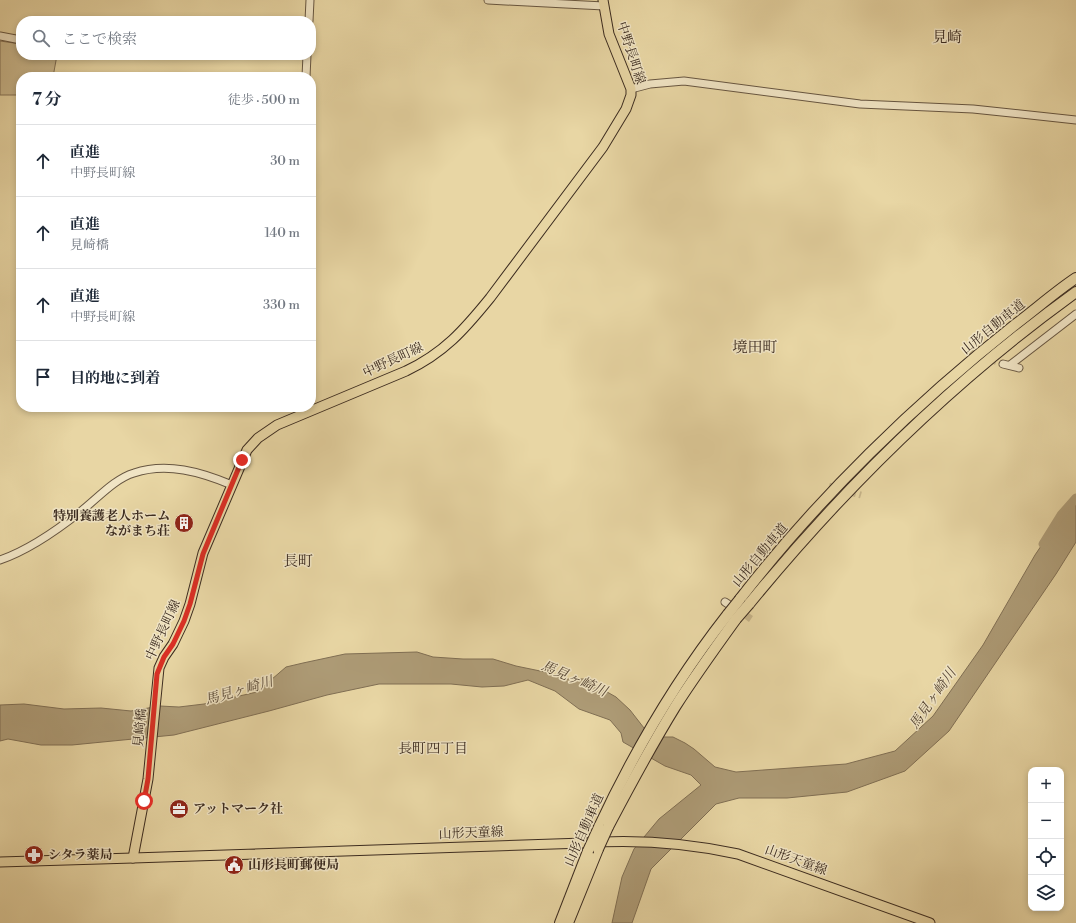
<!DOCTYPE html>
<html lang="ja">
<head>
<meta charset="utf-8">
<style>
  :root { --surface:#fff; --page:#f6f6f7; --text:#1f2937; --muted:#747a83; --line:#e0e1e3 }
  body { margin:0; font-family:"Libre Bodoni","Noto Serif JP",serif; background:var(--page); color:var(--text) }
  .controls { position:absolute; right:12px; bottom:12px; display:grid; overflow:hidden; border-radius:8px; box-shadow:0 2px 6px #0003 }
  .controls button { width:36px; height:36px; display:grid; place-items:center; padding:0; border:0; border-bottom:1px solid var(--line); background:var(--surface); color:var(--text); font:20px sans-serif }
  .stop { position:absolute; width:12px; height:12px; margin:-9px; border:3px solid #d93025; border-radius:50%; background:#fff }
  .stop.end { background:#d93025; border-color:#fff; box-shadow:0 1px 4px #0008 }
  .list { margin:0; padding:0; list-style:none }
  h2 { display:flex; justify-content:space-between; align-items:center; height:52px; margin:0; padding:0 16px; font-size:17px }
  h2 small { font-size:13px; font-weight:400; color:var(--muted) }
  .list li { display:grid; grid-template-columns:26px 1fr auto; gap:12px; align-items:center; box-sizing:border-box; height:72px; padding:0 16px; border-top:1px solid var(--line) }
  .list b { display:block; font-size:15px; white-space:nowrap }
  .list p { margin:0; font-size:13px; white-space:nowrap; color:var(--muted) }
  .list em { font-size:13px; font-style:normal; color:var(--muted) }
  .icon { flex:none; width:22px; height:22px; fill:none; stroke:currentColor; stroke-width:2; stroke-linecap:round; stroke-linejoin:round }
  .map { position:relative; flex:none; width:1076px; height:923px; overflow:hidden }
  .search { position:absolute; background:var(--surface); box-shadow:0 2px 6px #0003; left:16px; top:16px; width:300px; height:44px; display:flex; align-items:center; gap:10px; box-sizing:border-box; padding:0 14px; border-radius:16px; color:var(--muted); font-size:15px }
  .panel { position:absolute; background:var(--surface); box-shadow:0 2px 6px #0003; left:16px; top:72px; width:300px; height:340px; border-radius:16px }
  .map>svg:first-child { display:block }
  .green { fill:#cbb98e; stroke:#847257 }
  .water { fill:#ae9c77; stroke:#806f54 }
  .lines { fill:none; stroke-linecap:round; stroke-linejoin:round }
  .river { stroke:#ae9c77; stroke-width:9 }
  .minor-tunnel { stroke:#c6b48a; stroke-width:7; stroke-dasharray:7 3.5; stroke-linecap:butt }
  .minor-casing { stroke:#675641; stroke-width:9 }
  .major-casing { stroke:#3c2c20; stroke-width:11 }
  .highway-casing { stroke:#3c2c20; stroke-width:12 }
  .minor { stroke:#f0e4c4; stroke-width:7 }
  .major { stroke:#e8d6a4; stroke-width:9 }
  .highway { stroke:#e8d6a4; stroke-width:10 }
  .highway-bridge-casing { stroke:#3c2c20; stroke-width:12; stroke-linecap:butt }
  .highway-bridge { stroke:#e8d6a4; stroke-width:10 }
  .route { stroke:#d93025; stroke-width:5 }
  .labels { text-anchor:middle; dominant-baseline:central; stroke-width:3; stroke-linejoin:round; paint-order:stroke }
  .street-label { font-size:13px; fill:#3c2c20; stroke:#f0e4c4 }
  .poi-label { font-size:13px; font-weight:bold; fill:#3c2c20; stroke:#f0e4c4; text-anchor:start }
  .water-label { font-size:14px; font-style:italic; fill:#584836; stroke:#f0e4c4 }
  .neighbourhood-label { font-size:14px; fill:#3c2c20; stroke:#f0e4c4 }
  .quarter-label { font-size:15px; fill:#3c2c20; stroke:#f0e4c4 }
</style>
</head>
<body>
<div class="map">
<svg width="1076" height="923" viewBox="0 0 1076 923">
  <rect width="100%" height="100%" fill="#e8d6a4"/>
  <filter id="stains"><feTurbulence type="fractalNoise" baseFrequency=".005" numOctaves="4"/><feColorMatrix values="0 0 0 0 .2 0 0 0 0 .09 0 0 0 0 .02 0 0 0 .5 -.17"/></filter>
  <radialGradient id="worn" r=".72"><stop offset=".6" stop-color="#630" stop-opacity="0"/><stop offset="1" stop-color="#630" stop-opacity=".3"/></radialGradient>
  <path class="green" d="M 0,41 L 21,44 L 21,55 L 57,55 L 53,77 L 21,77 L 21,95 L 0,95 Z"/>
  <path class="water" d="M 1076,494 L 1076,542 L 1056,574 L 949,731 L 905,771 L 847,792 L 787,798 L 739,798 L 716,804 L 651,869 L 632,923 L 612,923 L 622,877 L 634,849 L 659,819 L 701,785 L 691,775 L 665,766 L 623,742 L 621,733 L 610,720 L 579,709 L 555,691 L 528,680 L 504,686 L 482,687 L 451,684 L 379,684 L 327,695 L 269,711 L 174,735 L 72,745 L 41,745 L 8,739 L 0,741 L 0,705 L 24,704 L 64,709 L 101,708 L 131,711 L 160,706 L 179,707 L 204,704 L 257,692 L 286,667 L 303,663 L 345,654 L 417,652 L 433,657 L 463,659 L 493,659 L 516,666 L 545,672 L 564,679 L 584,679 L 616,697 L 630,710 L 644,728 L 662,737 L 673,737 L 685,743 L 694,749 L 715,767 L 736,772 L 846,764 L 895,751 L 933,716 L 983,645 L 1035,555 Z"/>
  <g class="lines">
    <path class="river" d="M 1043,544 L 1061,515 L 1076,498"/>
    <g class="minor-tunnel">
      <path d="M 970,352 L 1003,364"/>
      <path d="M 829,486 L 861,495"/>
      <path d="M 738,610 L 751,619"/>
    </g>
    <defs>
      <g id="minor">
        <path d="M 488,0 L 604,6"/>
        <path d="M 309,21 L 310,0"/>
        <path d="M 0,36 L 21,40"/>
        <path d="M 306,77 L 307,55"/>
        <path d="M 631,89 L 650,84 L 684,81 L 860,104 L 973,109 L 1076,120"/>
        <path d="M 1003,364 L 1019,368"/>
        <path d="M 1010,365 L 1076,314"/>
        <path d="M 0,560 C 29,550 56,531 80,512 C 97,499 114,479 134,473 C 167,462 201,472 232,485"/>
        <path d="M 725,602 L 728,604"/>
      </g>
      <g id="major">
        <path d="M 133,858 L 148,779 L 159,668 L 164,657 L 173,644 L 184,621 L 190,604 L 203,553 L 247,450 L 258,438 L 277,425 L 406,371 C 444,353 464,330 490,298 L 603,147 L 626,109 L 631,95 L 631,89 L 609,34 L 603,0"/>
        <path d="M 0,862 L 133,858 L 584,843 C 636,839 687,843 738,854 L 930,923"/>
      </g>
      <g id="highway">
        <path d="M 740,599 C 818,498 916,403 1016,324 C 1036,309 1055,292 1076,278"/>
        <path d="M 749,604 C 844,488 954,380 1076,292"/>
        <path d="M 599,827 C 634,752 677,679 728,614"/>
        <path d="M 608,827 C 629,787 651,746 675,707 C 694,677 715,648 736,619"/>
        <path d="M 560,923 L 588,851"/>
        <path d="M 568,923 L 598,849"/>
      </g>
    </defs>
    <use href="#minor" class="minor-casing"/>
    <use href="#major" class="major-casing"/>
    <use href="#highway" class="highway-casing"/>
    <use href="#minor" class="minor"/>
    <use href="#major" class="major"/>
    <use href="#highway" class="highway"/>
    <defs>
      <g id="highway-bridge">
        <path d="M 728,614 L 740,599"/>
        <path d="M 736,619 L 749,604"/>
        <path d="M 598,849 L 608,827"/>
        <path d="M 588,851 L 599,827"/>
      </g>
    </defs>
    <use href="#highway-bridge" class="highway-bridge-casing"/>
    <use href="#highway-bridge" class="highway-bridge"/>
  </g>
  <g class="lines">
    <path class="route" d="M 144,801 L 148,779 L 157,674 L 164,657 L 173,644 L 184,621 L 190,604 L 203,554 L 242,460"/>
  </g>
  <defs>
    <symbol id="building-disc" viewBox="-11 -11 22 22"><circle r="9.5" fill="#8f2418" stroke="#f0e4c4"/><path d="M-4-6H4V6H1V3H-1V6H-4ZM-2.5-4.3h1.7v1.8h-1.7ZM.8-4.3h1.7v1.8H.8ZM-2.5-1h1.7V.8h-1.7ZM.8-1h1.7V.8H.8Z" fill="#fff"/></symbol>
    <symbol id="office-disc" viewBox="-11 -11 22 22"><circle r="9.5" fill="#8f2418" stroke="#f0e4c4"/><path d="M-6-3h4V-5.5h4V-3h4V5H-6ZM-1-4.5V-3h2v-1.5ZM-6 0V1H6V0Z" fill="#fff"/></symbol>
    <symbol id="pharmacy-disc" viewBox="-11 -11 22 22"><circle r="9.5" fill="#8f2418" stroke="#f0e4c4"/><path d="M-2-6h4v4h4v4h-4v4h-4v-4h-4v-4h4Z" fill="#fff"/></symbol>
    <symbol id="civic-disc" viewBox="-11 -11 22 22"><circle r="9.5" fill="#8f2418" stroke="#f0e4c4"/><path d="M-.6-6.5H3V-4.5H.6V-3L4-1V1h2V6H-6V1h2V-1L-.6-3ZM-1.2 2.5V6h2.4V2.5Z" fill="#fff"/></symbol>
  </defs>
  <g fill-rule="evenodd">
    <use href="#building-disc" x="173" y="512" width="22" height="22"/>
    <use href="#office-disc" x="168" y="798" width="22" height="22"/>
    <use href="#pharmacy-disc" x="23" y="844" width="22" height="22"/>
    <use href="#civic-disc" x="223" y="854" width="22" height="22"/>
  </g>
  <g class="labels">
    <g class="street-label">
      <text transform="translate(631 53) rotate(72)">中野長町線</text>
      <text transform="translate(993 327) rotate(-39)">山形自動車道</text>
      <text transform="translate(393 360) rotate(-25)">中野長町線</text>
      <text transform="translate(760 555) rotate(-50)">山形自動車道</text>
      <text transform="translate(163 630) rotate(-65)">中野長町線</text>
      <text transform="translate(140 728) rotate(-85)">見崎橋</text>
      <text transform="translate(584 830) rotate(-66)">山形自動車道</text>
      <text transform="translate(471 833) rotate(-2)">山形天童線</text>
      <text transform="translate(796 860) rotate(20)">山形天童線</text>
    </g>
    <g class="poi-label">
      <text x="170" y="516" text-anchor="end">特別養護老人ホーム<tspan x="170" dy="15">ながまち荘</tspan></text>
      <text x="193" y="809">アットマーク社</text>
      <text x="48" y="855">シタラ薬局</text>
      <text x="248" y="865">山形長町郵便局</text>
    </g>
    <g class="water-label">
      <text transform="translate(574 679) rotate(23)">馬見ヶ崎川</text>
      <text transform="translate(239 691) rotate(-16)">馬見ヶ崎川</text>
      <text transform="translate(933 699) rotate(-55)">馬見ヶ崎川</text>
    </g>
    <g class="neighbourhood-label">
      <text x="433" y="749">長町四丁目</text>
    </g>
    <g class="quarter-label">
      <text x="947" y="37">見崎</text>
      <text x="755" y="347">境田町</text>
      <text x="298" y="561">長町</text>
    </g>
  </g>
  <rect width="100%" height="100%" filter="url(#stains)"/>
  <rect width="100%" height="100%" fill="url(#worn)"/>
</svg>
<div class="controls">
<button>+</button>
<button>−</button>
<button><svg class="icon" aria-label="locate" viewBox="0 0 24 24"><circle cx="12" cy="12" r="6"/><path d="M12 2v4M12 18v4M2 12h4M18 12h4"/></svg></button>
<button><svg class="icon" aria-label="layers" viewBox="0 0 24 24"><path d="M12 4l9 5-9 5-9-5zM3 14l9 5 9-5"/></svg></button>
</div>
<div class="stop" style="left:144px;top:801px"></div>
<div class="stop end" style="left:242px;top:460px"></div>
<div class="search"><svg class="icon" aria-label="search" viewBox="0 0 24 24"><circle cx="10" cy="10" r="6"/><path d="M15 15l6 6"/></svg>ここで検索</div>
<section class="panel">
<h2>7 分<small>徒歩 · 500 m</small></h2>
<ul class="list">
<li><svg class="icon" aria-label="ahead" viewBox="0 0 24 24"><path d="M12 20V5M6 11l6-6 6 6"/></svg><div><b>直進</b><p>中野長町線</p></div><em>30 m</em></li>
<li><svg class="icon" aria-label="ahead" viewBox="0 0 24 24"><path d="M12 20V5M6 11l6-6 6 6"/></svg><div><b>直進</b><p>見崎橋</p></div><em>140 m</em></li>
<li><svg class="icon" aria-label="ahead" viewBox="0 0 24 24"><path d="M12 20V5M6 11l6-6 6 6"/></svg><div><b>直進</b><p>中野長町線</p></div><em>330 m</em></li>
<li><svg class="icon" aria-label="arrive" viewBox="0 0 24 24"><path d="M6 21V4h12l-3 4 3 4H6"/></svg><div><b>目的地に到着</b></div></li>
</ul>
</section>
</div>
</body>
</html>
